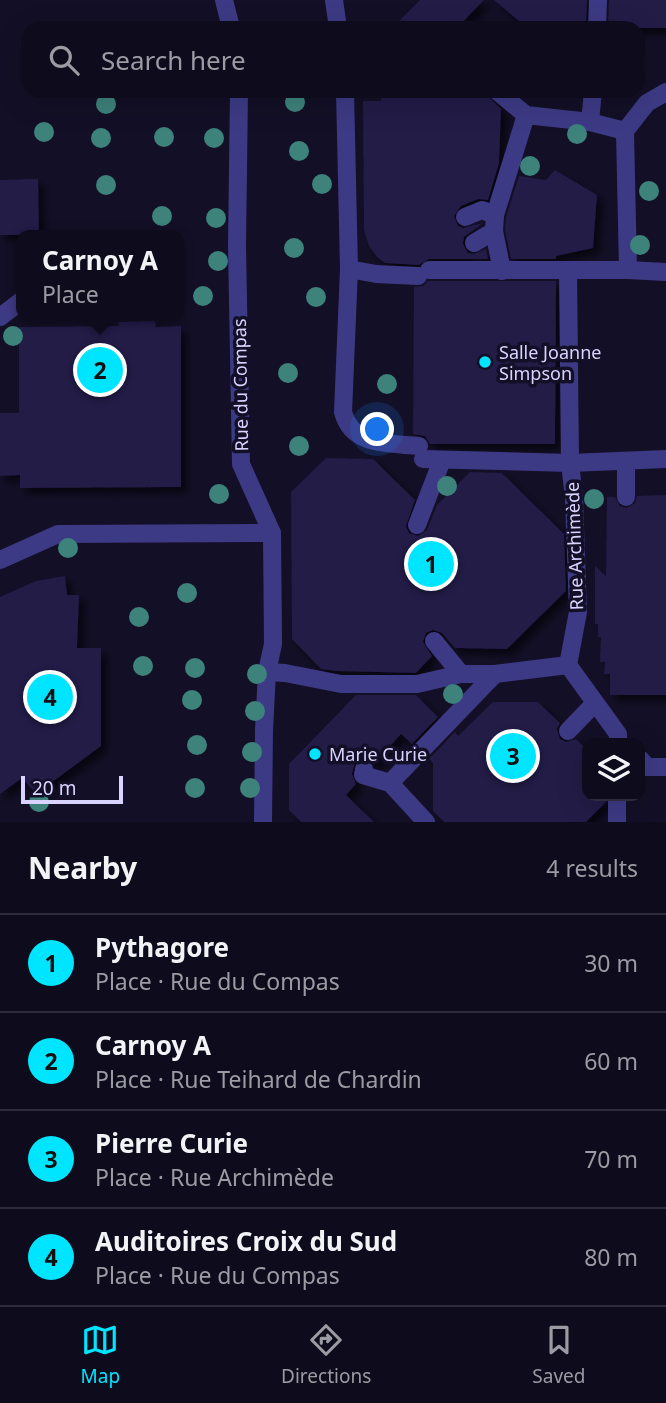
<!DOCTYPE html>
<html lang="en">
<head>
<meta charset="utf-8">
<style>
  :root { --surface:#0e0b1c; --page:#1c1929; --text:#f1f3f6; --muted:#9b9ba3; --line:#2e2b3b; --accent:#00e5ff }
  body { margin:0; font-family:"Noto Sans",sans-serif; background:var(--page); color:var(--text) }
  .controls { position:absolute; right:21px; bottom:21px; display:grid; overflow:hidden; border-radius:14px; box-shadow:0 7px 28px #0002 }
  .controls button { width:63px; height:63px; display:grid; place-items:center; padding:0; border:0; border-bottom:2px solid var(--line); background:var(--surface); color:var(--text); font:35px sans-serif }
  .scale { position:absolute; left:21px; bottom:18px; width:102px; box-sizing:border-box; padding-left:7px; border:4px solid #d9d4ff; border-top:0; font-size:19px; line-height:24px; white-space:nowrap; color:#d9d4ff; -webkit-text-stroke:5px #130f26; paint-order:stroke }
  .you { position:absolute; left:378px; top:430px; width:24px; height:24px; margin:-18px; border:5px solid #fff; border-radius:50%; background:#1a73e8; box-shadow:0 0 0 10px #1a73e833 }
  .badge { display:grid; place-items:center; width:46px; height:46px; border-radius:50%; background:var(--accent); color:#111; font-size:23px; font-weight:700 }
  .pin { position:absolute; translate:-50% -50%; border:4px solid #fff; box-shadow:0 2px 7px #0006 }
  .popup { position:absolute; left:16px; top:230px; width:168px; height:91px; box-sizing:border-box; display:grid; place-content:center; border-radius:14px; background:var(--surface); filter:drop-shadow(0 2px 5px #0005); font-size:23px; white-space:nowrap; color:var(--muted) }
  .popup b { font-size:26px; color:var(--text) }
  .popup::after { content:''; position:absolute; left:50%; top:100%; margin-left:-14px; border:14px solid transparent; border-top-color:var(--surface) }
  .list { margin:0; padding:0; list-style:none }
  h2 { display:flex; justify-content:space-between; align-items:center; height:91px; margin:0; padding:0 28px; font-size:30px }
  h2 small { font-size:23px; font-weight:400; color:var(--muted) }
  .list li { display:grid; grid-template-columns:46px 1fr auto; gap:21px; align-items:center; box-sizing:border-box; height:98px; padding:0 28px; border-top:2px solid var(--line) }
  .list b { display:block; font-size:26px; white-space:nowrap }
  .list p { margin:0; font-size:23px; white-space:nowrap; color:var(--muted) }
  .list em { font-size:23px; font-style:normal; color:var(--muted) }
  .icon { flex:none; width:38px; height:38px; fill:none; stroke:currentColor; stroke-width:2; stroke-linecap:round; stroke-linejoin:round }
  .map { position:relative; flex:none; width:666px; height:822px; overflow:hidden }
  .search { position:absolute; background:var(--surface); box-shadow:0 7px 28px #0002; left:21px; right:21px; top:21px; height:77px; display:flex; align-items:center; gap:18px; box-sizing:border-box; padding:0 24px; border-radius:21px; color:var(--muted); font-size:26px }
  .sheet { height:483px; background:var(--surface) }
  nav { display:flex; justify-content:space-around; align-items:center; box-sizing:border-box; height:98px; border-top:2px solid var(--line); background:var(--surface); font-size:19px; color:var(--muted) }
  nav a { display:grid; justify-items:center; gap:4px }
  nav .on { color:var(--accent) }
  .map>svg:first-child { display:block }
  .building { fill:#241b47; filter:url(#shadow) }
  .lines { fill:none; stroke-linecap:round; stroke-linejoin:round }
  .minor { stroke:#3d3a85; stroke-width:18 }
  .tree { fill:#3d827b }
  .poi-dot { fill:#00e5ff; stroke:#130f26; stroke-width:2.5 }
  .labels { text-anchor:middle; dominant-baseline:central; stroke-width:7; stroke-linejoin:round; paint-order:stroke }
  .poi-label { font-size:18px; fill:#d9d4ff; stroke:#130f26; text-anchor:start }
  .street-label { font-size:18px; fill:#d9d4ff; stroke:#130f26 }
</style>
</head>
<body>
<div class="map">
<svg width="666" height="822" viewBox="0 0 666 822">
  <defs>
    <filter id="shadow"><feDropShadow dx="6" dy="6" stdDeviation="3.5" flood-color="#0009"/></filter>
  </defs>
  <rect width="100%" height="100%" fill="#130f26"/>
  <g class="building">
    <path d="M 420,0 L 484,0 L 457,28 L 392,28 Z"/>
    <path d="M 494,0 L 587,0 L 586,28 L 527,28 Z"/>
    <path d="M 609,0 L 666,0 L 666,28 L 608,28 Z"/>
    <path d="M 382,91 L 486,94 L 501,109 L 499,163 L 488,200 L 478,199 L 461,206 L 454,216 L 458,226 L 463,228 L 483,223 L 464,237 L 463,244 L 468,253 L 474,254 L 486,249 L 488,259 L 429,259 L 419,265 L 385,263 L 377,257 L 369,246 L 364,230 L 363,101 L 381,101 Z"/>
    <path d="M 555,170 L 597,195 L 593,248 L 556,256 L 556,259 L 511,259 L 505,230 L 506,217 L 519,176 L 546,180 Z"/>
    <path d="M 38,179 L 39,235 L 0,235 L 0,180 Z"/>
    <path d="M 428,281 L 556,281 L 555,444 L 430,444 L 425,436 L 413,434 L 414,287 L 423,286 Z"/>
    <path d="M 155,321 L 156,327 L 181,326 L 181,487 L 20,488 L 20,475 L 0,476 L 0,413 L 19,413 L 19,327 L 119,326 L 118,322 Z"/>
    <path d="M 326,458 L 373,459 L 415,500 L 406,526 L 409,533 L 418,536 L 427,530 L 437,505 L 470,472 L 502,473 L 564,534 L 566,591 L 507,649 L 455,648 L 442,633 L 433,630 L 426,633 L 423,642 L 432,656 L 416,673 L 336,671 L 321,669 L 292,639 L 291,492 Z"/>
    <path d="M 666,495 L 666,695 L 610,695 L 610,674 L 604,674 L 605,662 L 600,662 L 601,637 L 598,637 L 598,624 L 595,624 L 595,566 L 606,576 L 607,497 L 615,497 L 620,506 L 627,508 L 635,503 L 637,496 Z"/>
    <path d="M 65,576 L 67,595 L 79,595 L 77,648 L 101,648 L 101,746 L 36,794 L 22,778 L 0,794 L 0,597 L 36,581 Z"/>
    <path d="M 356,695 L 416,695 L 438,717 L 412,744 L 401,734 L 374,764 L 365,758 L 355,762 L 352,774 L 356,784 L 346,795 L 374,822 L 301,822 L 289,810 L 289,764 Z"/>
    <path d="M 493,702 L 538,702 L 560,723 L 557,729 L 560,739 L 566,742 L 576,739 L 587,750 L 587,796 L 606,796 L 606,802 L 586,822 L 444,822 L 433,811 L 433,763 L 429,759 L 455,732 L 458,736 Z"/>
  </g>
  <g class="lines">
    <g class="minor">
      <path d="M 224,0 L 231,28"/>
      <path d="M 334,0 L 338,28"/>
      <path d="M 597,28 L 598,0"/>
      <path d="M 239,91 L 237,246 L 241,464 L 272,533 L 273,644 L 267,672 L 264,730 L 263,822"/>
      <path d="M 345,91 L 349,269 L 343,412 C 352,447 390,443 419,446"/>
      <path d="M 497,91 L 526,115 L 590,122 L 625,131 L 647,103 L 666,92"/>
      <path d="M 590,122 L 593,91"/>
      <path d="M 465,217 L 482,210 L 495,215"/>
      <path d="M 474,243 L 494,231"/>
      <path d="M 349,269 L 376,274 L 418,276"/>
      <path d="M 429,270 L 568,270 L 570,463 L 574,498 L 578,612 L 568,665 L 618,734 L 618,743"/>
      <path d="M 568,270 L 628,270 L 625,131"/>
      <path d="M 628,270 L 666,272"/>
      <path d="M 502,271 L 494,231 L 495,215 L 526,115"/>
      <path d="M 0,317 L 21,301"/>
      <path d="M 423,459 L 570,463 L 666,459"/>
      <path d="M 626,461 L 626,497"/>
      <path d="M 417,525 L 442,460"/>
      <path d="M 0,560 L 58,534 L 272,533"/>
      <path d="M 434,641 L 461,674"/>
      <path d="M 267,672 L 285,673 L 341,684 L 417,684 L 461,674 L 495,674 L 568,665"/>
      <path d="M 568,731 L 594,704"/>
      <path d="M 640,759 L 647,767 L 666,767"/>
      <path d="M 364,769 L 363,775 L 390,783 L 426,822"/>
      <path d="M 390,783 L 495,674"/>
      <path d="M 617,822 L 617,796"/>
    </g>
  </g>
  <g class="tree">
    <circle cx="295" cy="102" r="10"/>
    <circle cx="106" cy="104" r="10"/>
    <circle cx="44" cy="132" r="10"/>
    <circle cx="577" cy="134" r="10"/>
    <circle cx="164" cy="137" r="10"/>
    <circle cx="101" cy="138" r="10"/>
    <circle cx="214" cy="138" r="10"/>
    <circle cx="299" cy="151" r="10"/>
    <circle cx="530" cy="166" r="10"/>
    <circle cx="322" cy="184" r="10"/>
    <circle cx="106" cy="185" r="10"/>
    <circle cx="649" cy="191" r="10"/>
    <circle cx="162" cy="216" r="10"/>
    <circle cx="216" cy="218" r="10"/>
    <circle cx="640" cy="245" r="10"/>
    <circle cx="294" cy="248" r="10"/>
    <circle cx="218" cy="261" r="10"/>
    <circle cx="203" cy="296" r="10"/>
    <circle cx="316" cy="297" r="10"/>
    <circle cx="13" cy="336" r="10"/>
    <circle cx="288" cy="373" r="10"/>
    <circle cx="387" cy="384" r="10"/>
    <circle cx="299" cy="446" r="10"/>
    <circle cx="447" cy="486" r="10"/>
    <circle cx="219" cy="494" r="10"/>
    <circle cx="594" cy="499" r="10"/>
    <circle cx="68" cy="548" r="10"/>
    <circle cx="187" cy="593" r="10"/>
    <circle cx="139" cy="617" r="10"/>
    <circle cx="143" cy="666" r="10"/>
    <circle cx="195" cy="668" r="10"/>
    <circle cx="257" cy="674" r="10"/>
    <circle cx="453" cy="694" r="10"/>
    <circle cx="192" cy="700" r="10"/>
    <circle cx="255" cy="711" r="10"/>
    <circle cx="197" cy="745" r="10"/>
    <circle cx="252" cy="752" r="10"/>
    <circle cx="195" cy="788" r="10"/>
    <circle cx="250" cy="788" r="10"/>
    <circle cx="39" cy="802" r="10"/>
  </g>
  <g class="poi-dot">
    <circle cx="485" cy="362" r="7"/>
    <circle cx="315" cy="754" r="7"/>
  </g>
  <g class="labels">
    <g class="poi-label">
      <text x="499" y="352">Salle Joanne<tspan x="499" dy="21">Simpson</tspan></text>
      <text x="329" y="754">Marie Curie</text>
    </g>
    <g class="street-label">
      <text transform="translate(240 385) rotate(-91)">Rue du Compas</text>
      <text transform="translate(574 546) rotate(-92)">Rue Archimède</text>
    </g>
  </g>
</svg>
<div class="controls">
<button><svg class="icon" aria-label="layers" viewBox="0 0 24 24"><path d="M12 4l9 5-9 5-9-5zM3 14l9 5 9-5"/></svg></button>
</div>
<div class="scale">20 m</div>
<div class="you"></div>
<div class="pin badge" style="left:431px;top:564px">1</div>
<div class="pin badge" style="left:100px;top:370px">2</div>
<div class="popup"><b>Carnoy A</b>Place</div>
<div class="pin badge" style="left:513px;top:756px">3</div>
<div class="pin badge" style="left:50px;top:697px">4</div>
<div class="search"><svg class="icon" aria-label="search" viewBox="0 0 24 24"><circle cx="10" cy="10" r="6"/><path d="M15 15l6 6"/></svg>Search here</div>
</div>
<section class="sheet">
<h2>Nearby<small>4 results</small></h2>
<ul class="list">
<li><span class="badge">1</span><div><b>Pythagore</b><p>Place · Rue du Compas</p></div><em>30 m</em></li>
<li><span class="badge">2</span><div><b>Carnoy A</b><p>Place · Rue Teihard de Chardin</p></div><em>60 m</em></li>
<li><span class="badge">3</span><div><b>Pierre Curie</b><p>Place · Rue Archimède</p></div><em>70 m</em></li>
<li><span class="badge">4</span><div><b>Auditoires Croix du Sud</b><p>Place · Rue du Compas</p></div><em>80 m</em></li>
</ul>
</section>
<nav>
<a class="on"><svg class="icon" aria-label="map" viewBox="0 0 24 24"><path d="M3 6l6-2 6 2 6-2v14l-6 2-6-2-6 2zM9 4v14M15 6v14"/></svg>Map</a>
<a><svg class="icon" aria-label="directions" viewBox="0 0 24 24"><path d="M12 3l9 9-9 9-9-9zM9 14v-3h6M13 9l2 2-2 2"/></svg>Directions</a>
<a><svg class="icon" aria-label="saved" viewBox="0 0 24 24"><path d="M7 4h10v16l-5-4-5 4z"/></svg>Saved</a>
</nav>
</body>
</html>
